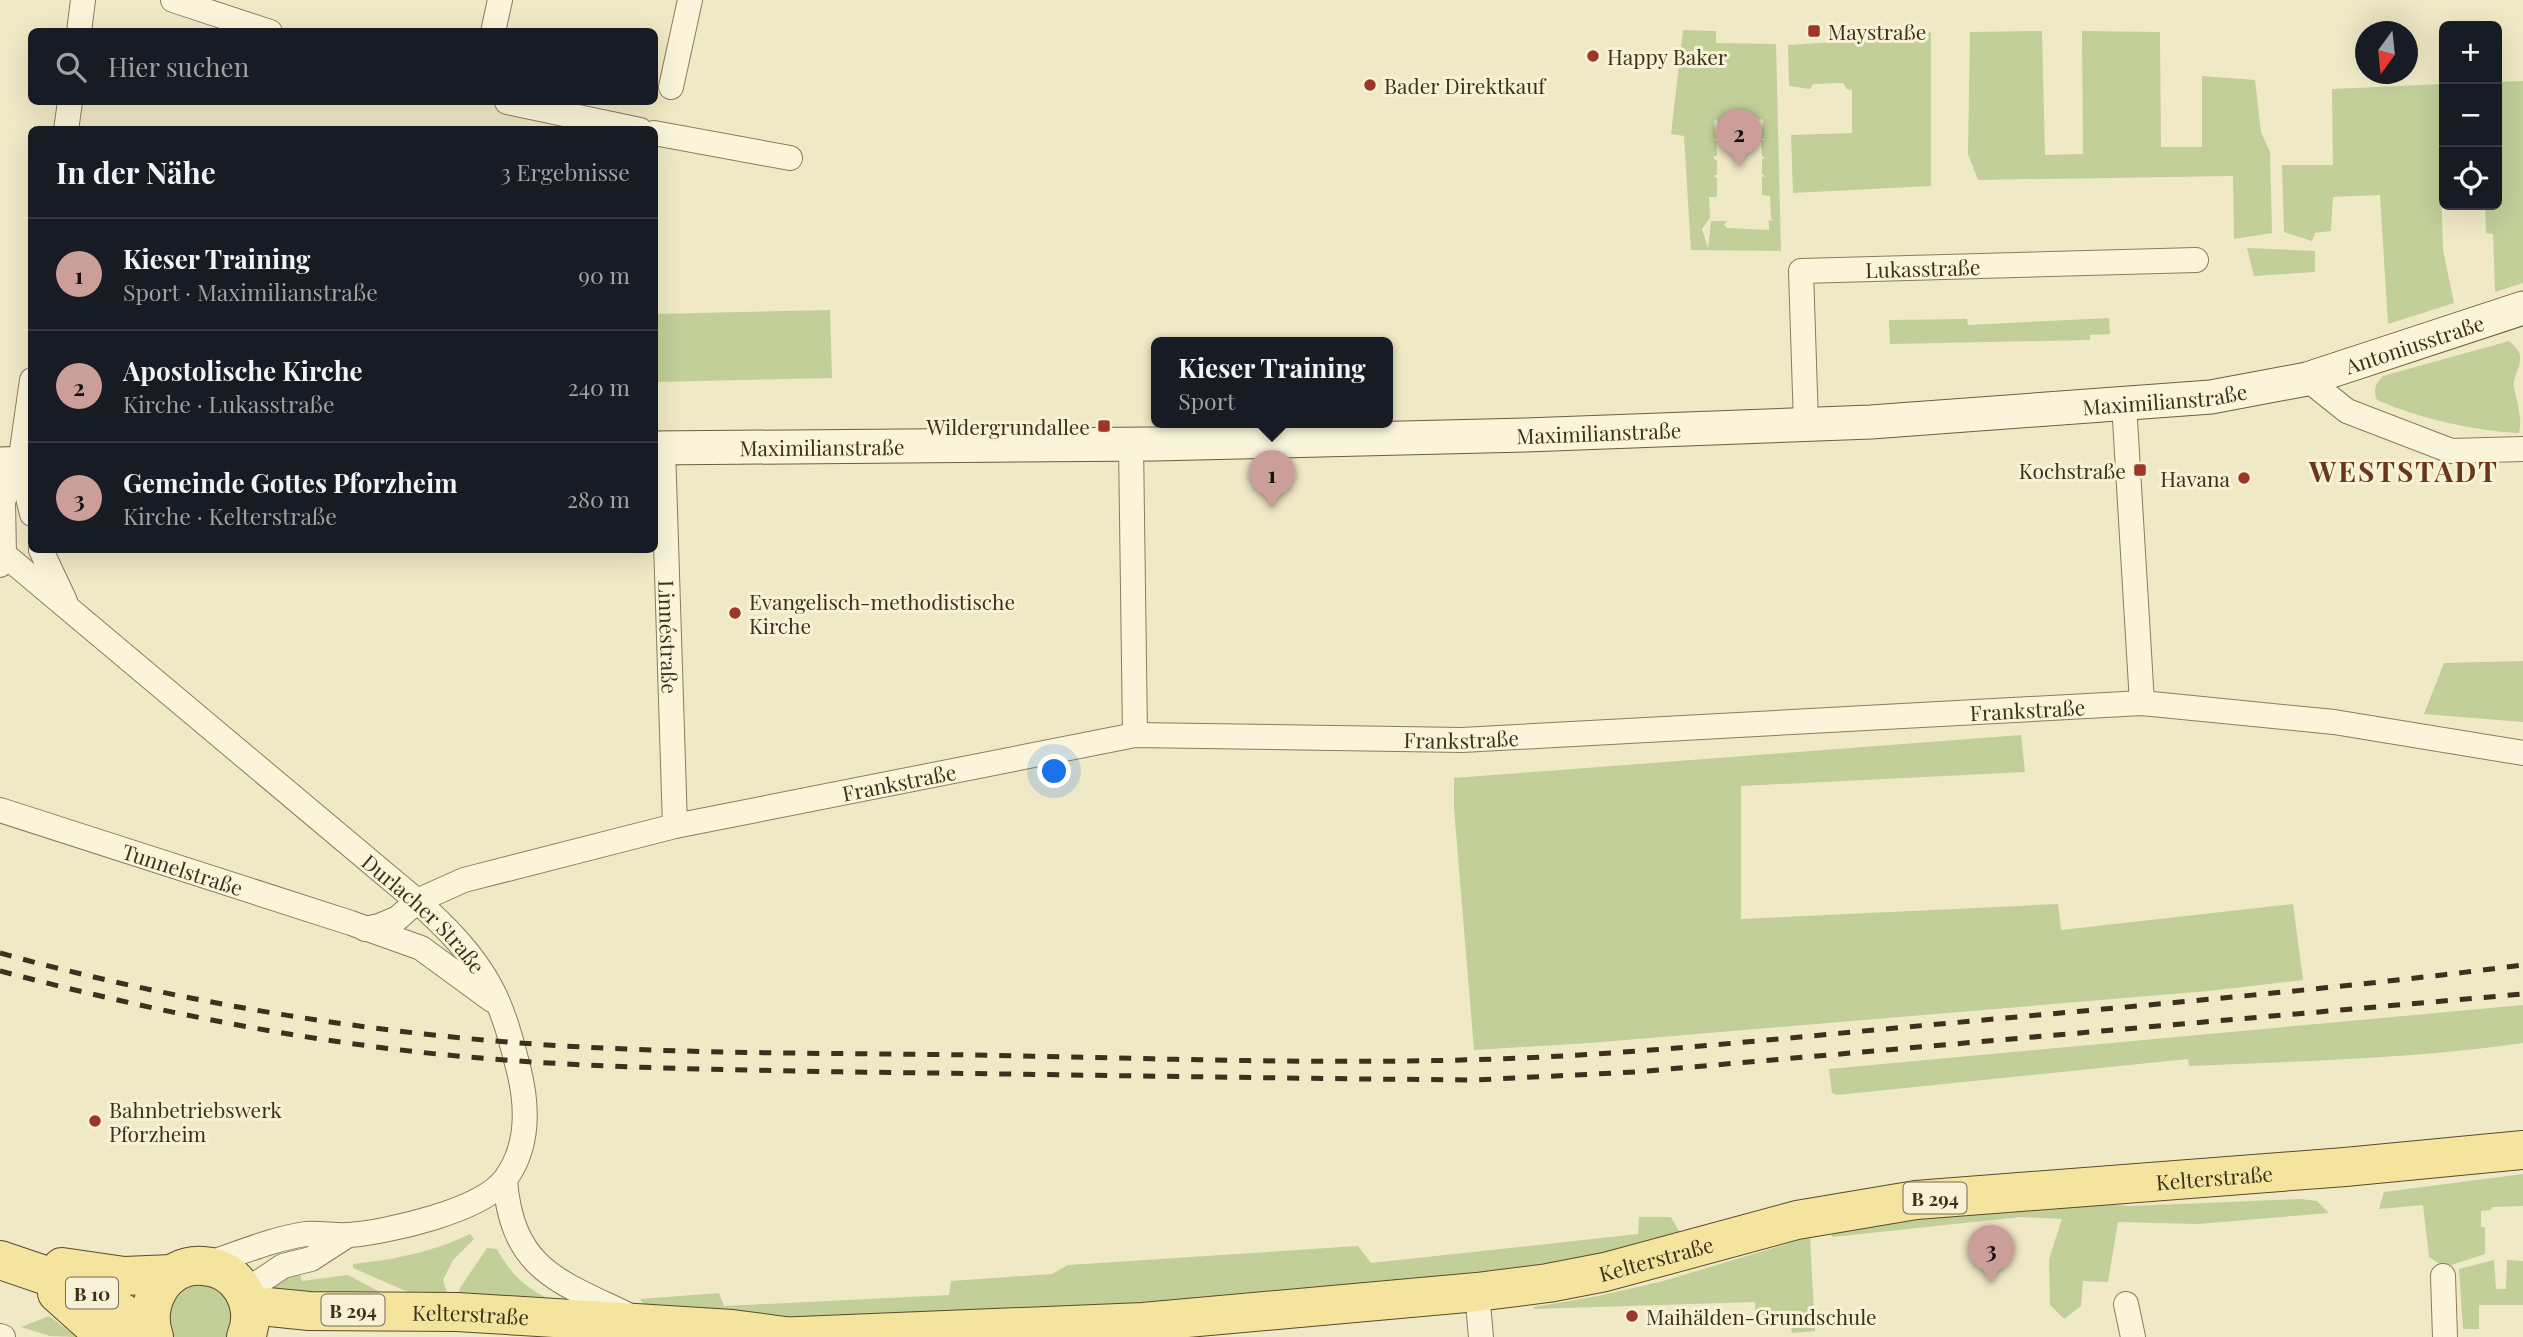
<!DOCTYPE html>
<html lang="de">
<head>
<meta charset="utf-8">
<style>
  :root { --surface:#171b24; --page:#242831; --text:#f1f3f6; --muted:#9ea1a6; --line:#363941; --accent:#cc9e99 }
  body { margin:0; font-family:"Playfair Display",serif; background:var(--page); color:var(--text) }
  .controls { position:absolute; right:21px; top:21px; display:grid; overflow:hidden; border-radius:10px; box-shadow:0 7px 28px #0002 }
  .controls button { width:63px; height:63px; display:grid; place-items:center; padding:0; border:0; border-bottom:2px solid var(--line); background:var(--surface); color:var(--text); font:35px sans-serif }
  .compass { position:absolute; left:2355px; top:21px; width:63px; height:63px; border-radius:50%; background:var(--surface); box-shadow:0 7px 28px #0002; rotate:195deg }
  .you { position:absolute; left:1055px; top:772px; width:24px; height:24px; margin:-18px; border:5px solid #fff; border-radius:50%; background:#1a73e8; box-shadow:0 0 0 10px #1a73e833 }
  .badge { display:grid; place-items:center; width:46px; height:46px; border-radius:50%; background:var(--accent); color:#111; font-size:23px; font-weight:700 }
  .pin { position:absolute; translate:-50% -58px; filter:drop-shadow(0 2px 4px #0008) }
  .pin::after { content:''; position:absolute; top:37px; width:24px; height:21px; background:inherit; clip-path:polygon(0 0,100% 0,50% 100%) }
  .popup { position:absolute; left:1151px; top:337px; width:242px; height:91px; box-sizing:border-box; display:grid; place-content:center; border-radius:10px; background:var(--surface); filter:drop-shadow(0 2px 5px #0005); font-size:23px; white-space:nowrap; color:var(--muted) }
  .popup b { font-size:26px; color:var(--text) }
  .popup::after { content:''; position:absolute; left:50%; top:100%; margin-left:-14px; border:14px solid transparent; border-top-color:var(--surface) }
  .list { margin:0; padding:0; list-style:none }
  h2 { display:flex; justify-content:space-between; align-items:center; height:91px; margin:0; padding:0 28px; font-size:30px }
  h2 small { font-size:23px; font-weight:400; color:var(--muted) }
  .list li { display:grid; grid-template-columns:46px 1fr auto; gap:21px; align-items:center; box-sizing:border-box; height:112px; padding:0 28px; border-top:2px solid var(--line) }
  .list b { display:block; font-size:26px; white-space:nowrap }
  .list p { margin:0; font-size:23px; white-space:nowrap; color:var(--muted) }
  .list em { font-size:23px; font-style:normal; color:var(--muted) }
  .icon { flex:none; width:38px; height:38px; fill:none; stroke:currentColor; stroke-width:2; stroke-linecap:round; stroke-linejoin:round }
  .map { position:relative; flex:none; width:2523px; height:1337px; overflow:hidden }
  .search { position:absolute; background:var(--surface); box-shadow:0 7px 28px #0002; left:28px; top:28px; width:630px; height:77px; display:flex; align-items:center; gap:18px; box-sizing:border-box; padding:0 24px; border-radius:10px; color:var(--muted); font-size:26px }
  .panel { position:absolute; background:var(--surface); box-shadow:0 7px 28px #0002; left:28px; top:126px; width:630px; height:427px; border-radius:10px }
  .map>svg:first-child { display:block }
  .green { fill:#c2cf99; fill-rule:evenodd }
  .lines { fill:none; stroke-linecap:round; stroke-linejoin:round }
  .street-casing { stroke:#8c7b5b; stroke-width:26 }
  .secondary-casing { stroke:#6e5c3e; stroke-width:35 }
  .primary-casing { stroke:#5a492f; stroke-width:40 }
  .street { stroke:#faf5da; stroke-width:24 }
  .secondary { stroke:#faf5da; stroke-width:33 }
  .primary { stroke:#f4e49d; stroke-width:38 }
  .rail { stroke:#3c311f; stroke-width:5; stroke-dasharray:12 12; stroke-linecap:butt }
  .poi-dot { fill:#9e3628; stroke:#f7f2d6; stroke-width:2.5 }
  .labels { text-anchor:middle; dominant-baseline:central; stroke-width:6; stroke-linejoin:round; paint-order:stroke }
  .shield { fill:#f7f2d6; stroke:#746b56; stroke-width:2 }
  .shield-label { font-size:19px; font-weight:bold; fill:#3c311f }
  .poi-label { font-size:21px; fill:#3c311f; stroke:#f7f2d6; text-anchor:start }
  .street-label { font-size:21px; fill:#3c311f; stroke:#f7f2d6 }
  .district-label { font-size:28px; font-weight:bold; letter-spacing:2px; fill:#6a371d; stroke:#f7f2d6 }
</style>
</head>
<body>
<div class="map">
<svg width="2523" height="1337" viewBox="0 0 2523 1337">
  <rect width="100%" height="100%" fill="#f0e9c6"/>
  <g class="green">
    <path d="M 1683,30 L 1716,31 L 1716,43 L 1776,44 L 1781,251 L 1691,250 L 1684,136 L 1671,134 ZM 1749,116 L 1752,117 L 1752,121 L 1761,119 L 1763,120 L 1761,138 L 1765,140 L 1761,140 L 1762,156 L 1765,158 L 1762,159 L 1762,174 L 1765,176 L 1762,177 L 1762,195 L 1770,196 L 1771,218 L 1773,221 L 1769,220 L 1769,230 L 1727,228 L 1724,225 L 1727,221 L 1711,221 L 1708,248 L 1702,229 L 1710,218 L 1709,197 L 1717,197 L 1717,178 L 1714,177 L 1714,175 L 1717,175 L 1717,160 L 1714,159 L 1714,156 L 1717,156 L 1717,141 L 1714,140 L 1716,138 L 1714,121 L 1716,119 L 1718,122 L 1726,122 L 1728,118 L 1728,121 L 1749,121 Z"/>
    <path d="M 2042,31 L 2045,155 L 2083,154 L 2082,31 L 2160,32 L 2161,147 L 2202,147 L 2202,76 L 2255,80 L 2261,132 L 2270,152 L 2272,233 L 2234,239 L 2233,176 L 1978,180 L 1968,154 L 1970,32 Z"/>
    <path d="M 1931,32 L 1931,186 L 1793,193 L 1791,135 L 1852,133 L 1852,90 L 1847,89 L 1843,83 L 1813,84 L 1810,89 L 1789,86 L 1788,45 L 1867,40 Z"/>
    <path d="M 2523,81 L 2523,283 L 2495,292 L 2493,234 L 2486,233 L 2485,205 L 2497,205 L 2497,82 Z"/>
    <path d="M 2444,84 L 2444,180 L 2441,181 L 2443,250 L 2454,303 L 2388,324 L 2380,195 L 2333,197 L 2331,231 L 2315,233 L 2312,241 L 2284,232 L 2282,165 L 2333,165 L 2332,89 Z"/>
    <path d="M 2247,248 L 2315,251 L 2315,272 L 2254,276 Z"/>
    <path d="M 830,310 L 832,378 L 657,382 L 656,314 Z"/>
    <path d="M 2109,318 L 2110,334 L 2090,335 L 2090,340 L 1890,344 L 1889,320 L 1967,319 L 1968,325 Z"/>
    <path d="M 2509,341 C 2515,347 2521,351 2520,360 C 2520,370 2512,378 2514,388 C 2517,402 2523,420 2519,433 C 2474,431 2418,418 2377,400 C 2373,390 2375,384 2383,376 Z"/>
    <path d="M 2523,661 L 2523,722 L 2424,714 L 2444,663 Z"/>
    <path d="M 2021,735 L 2025,772 L 1741,786 L 1741,919 L 2058,904 L 2061,930 L 2293,904 L 2303,980 L 2208,991 L 1590,1043 L 1474,1050 L 1454,808 L 1454,778 Z"/>
    <path d="M 2523,1005 L 2523,1043 C 2412,1059 2301,1061 2189,1066 L 2188,1059 L 1837,1095 L 1832,1093 L 1829,1069 Z"/>
    <path d="M 2523,1174 L 2523,1206 L 2492,1207 L 2491,1210 L 2481,1211 L 2481,1227 L 2485,1227 L 2485,1254 L 2445,1267 L 2429,1257 L 2423,1205 L 2379,1209 L 2384,1192 Z"/>
    <path d="M 2300,1199 L 2317,1201 L 2329,1213 L 2198,1224 L 2118,1222 L 2108,1282 L 2083,1281 L 2081,1306 L 2064,1319 L 2050,1305 L 2049,1259 L 2062,1219 L 2021,1217 L 1832,1237 L 1831,1227 L 2080,1203 L 2132,1206 Z"/>
    <path d="M 1639,1217 L 1671,1217 L 1680,1233 L 1519,1274 L 1122,1305 L 849,1318 L 683,1316 L 645,1306 L 640,1299 L 719,1293 L 724,1306 L 949,1295 L 951,1281 L 1052,1274 L 1068,1265 L 1358,1246 L 1371,1263 L 1638,1234 Z"/>
    <path d="M 470,1234 L 474,1239 L 453,1260 L 443,1280 L 448,1295 L 408,1292 L 353,1268 L 353,1264 C 396,1259 430,1253 470,1234 Z"/>
    <path d="M 1810,1237 L 1815,1331 L 1792,1333 L 1791,1326 L 1756,1326 L 1755,1302 L 1534,1309 L 1533,1307 L 1598,1296 L 1663,1281 Z"/>
    <path d="M 487,1248 L 497,1249 C 514,1280 528,1289 559,1304 L 458,1295 L 460,1288 Z"/>
    <path d="M 2494,1260 L 2496,1289 L 2506,1289 L 2507,1260 L 2523,1261 L 2523,1305 L 2479,1305 L 2479,1329 L 2463,1329 L 2459,1269 Z"/>
    <path d="M 300,1274 L 302,1281 L 348,1275 L 395,1300 L 265,1293 L 279,1280 Z"/>
    <path d="M 209,1280 L 235,1303 L 231,1337 L 171,1337 L 168,1300 L 175,1290 Z"/>
    <path d="M 49,1316 L 77,1337 L 50,1336 L 21,1327 Z"/>
  </g>
  <g class="lines">
    <defs>
      <g id="street">
        <path d="M 173,0 L 270,32"/>
        <path d="M 79,32 L 83,0"/>
        <path d="M 493,32 L 500,0"/>
        <path d="M 671,87 L 690,0"/>
        <path d="M 507,102 L 640,130"/>
        <path d="M 66,130 L 70,102"/>
        <path d="M 654,133 L 790,158"/>
        <path d="M 2307,379 L 2347,411 L 2451,451 L 2523,449"/>
        <path d="M 2124,403 L 2142,703"/>
        <path id="s1" d="M 1806,424 L 1801,271 L 2196,260"/>
        <path d="M 1131,444 L 1135,735"/>
        <path id="s2" d="M 663,448 L 675,826"/>
        <path d="M 20,464 L 32,514"/>
        <path d="M 41,550 L 65,601"/>
        <path id="s3" d="M 0,551 L 417,901 C 445,926 472,953 490,986 C 504,1011 512,1043 519,1071 C 528,1108 529,1146 506,1178 C 483,1211 387,1232 349,1235 C 335,1236 320,1233 306,1234 C 271,1239 238,1254 204,1265"/>
        <path d="M 0,565 L 4,554 L 3,501 L 20,464 L 32,380"/>
        <path id="s4" d="M 0,810 L 351,923 L 421,948 L 492,1000"/>
        <path id="s5" d="M 365,929 L 379,926 L 398,918 L 417,901 L 464,880 L 675,826 L 1135,735 L 1462,740 L 2142,703 L 2334,722 L 2523,753"/>
        <path d="M 505,1181 C 513,1271 559,1281 630,1316"/>
        <path d="M 2443,1276 L 2445,1337"/>
        <path d="M 243,1290 L 253,1286 L 283,1266 L 311,1259 L 348,1235"/>
        <path d="M 1477,1292 L 1481,1337"/>
        <path d="M 2126,1304 L 2133,1337"/>
        <path d="M 0,1336 L 3,1337"/>
      </g>
      <g id="secondary">
        <path id="s6" d="M 654,448 L 1155,444 L 1526,435 L 1871,422 L 2211,397 L 2307,379 L 2523,308"/>
        <path d="M 0,464 L 32,463"/>
      </g>
      <g id="primary">
        <path d="M 0,1260 L 71,1284 L 95,1295 L 152,1332"/>
        <path d="M 62,1267 L 124,1276 L 172,1274"/>
        <path d="M 57,1293 L 106,1337"/>
        <path id="s7" d="M 249,1305 L 309,1311 L 457,1312 L 732,1329 L 785,1336"/>
        <path d="M 154,1337 C 142,1304 164,1263 203,1266 C 239,1268 259,1305 246,1337"/>
        <path id="s8" d="M 775,1337 L 1143,1322 L 1477,1292 L 1548,1283 L 1605,1272 L 1797,1220 L 1916,1200 L 2345,1167 L 2523,1150"/>
      </g>
    </defs>
    <use href="#street" class="street-casing"/>
    <use href="#secondary" class="secondary-casing"/>
    <use href="#primary" class="primary-casing"/>
    <use href="#street" class="street"/>
    <use href="#secondary" class="secondary"/>
    <use href="#primary" class="primary"/>
    <g class="rail">
      <path d="M 0,953 C 181,1003 377,1035 565,1046 C 700,1054 837,1053 973,1055 C 1147,1058 1321,1065 1495,1059 C 1644,1054 1792,1037 1940,1024 C 2134,1006 2329,990 2523,965"/>
      <path d="M 0,971 C 129,1005 261,1033 393,1049 C 545,1068 697,1069 849,1072 C 1022,1074 1195,1077 1368,1079 L 1474,1080 L 1635,1072 L 2523,994"/>
    </g>
  </g>
  <g class="poi-dot">
    <rect x="1807" y="24" width="14" height="14" rx="3.5"/>
    <circle cx="1593" cy="56" r="7"/>
    <circle cx="1370" cy="85" r="7"/>
    <rect x="1097" y="419" width="14" height="14" rx="3.5"/>
    <rect x="2133" y="463" width="14" height="14" rx="3.5"/>
    <circle cx="2244" cy="478" r="7"/>
    <circle cx="735" cy="613" r="7"/>
    <circle cx="95" cy="1121" r="7"/>
    <circle cx="1632" cy="1316" r="7"/>
  </g>
  <g class="labels">
    <g class="shield">
      <rect x="1903.5" y="1182.5" width="63" height="31" rx="5"/>
      <rect x="66" y="1277.5" width="52" height="31" rx="5"/>
      <rect x="321.5" y="1294.5" width="63" height="31" rx="5"/>
    </g>
    <g class="shield-label">
      <text x="1935" y="1198">B 294</text>
      <text x="92" y="1293">B 10</text>
      <text x="353" y="1310">B 294</text>
    </g>
    <g class="poi-label">
      <text x="1828" y="31">Maystraße</text>
      <text x="1607" y="56">Happy Baker</text>
      <text x="1384" y="85">Bader Direktkauf</text>
      <text x="1090" y="426" text-anchor="end">Wildergrundallee</text>
      <text x="2126" y="470" text-anchor="end">Kochstraße</text>
      <text x="2230" y="478" text-anchor="end">Havana</text>
      <text x="749" y="601">Evangelisch-methodistische<tspan x="749" dy="24">Kirche</tspan></text>
      <text x="109" y="1109">Bahnbetriebswerk<tspan x="109" dy="24">Pforzheim</tspan></text>
      <text x="1646" y="1316">Maihälden-Grundschule</text>
    </g>
    <g class="street-label">
      <text stroke="none"><textPath href="#s1" startOffset="275">Lukasstraße</textPath></text>
      <text stroke="none"><textPath href="#s6" startOffset="1769">Antoniusstraße</textPath></text>
      <text stroke="none"><textPath href="#s6" startOffset="1512">Maximilianstraße</textPath></text>
      <text stroke="none"><textPath href="#s6" startOffset="945">Maximilianstraße</textPath></text>
      <text stroke="none"><textPath href="#s6" startOffset="168">Maximilianstraße</textPath></text>
      <text stroke="none"><textPath href="#s2" startOffset="189">Linnéstraße</textPath></text>
      <text stroke="none"><textPath href="#s5" startOffset="1692">Frankstraße</textPath></text>
      <text stroke="none"><textPath href="#s5" startOffset="1125">Frankstraße</textPath></text>
      <text stroke="none"><textPath href="#s5" startOffset="558">Frankstraße</textPath></text>
      <text stroke="none"><textPath href="#s4" startOffset="192">Tunnelstraße</textPath></text>
      <text stroke="none"><textPath href="#s3" startOffset="558">Durlacher Straße</textPath></text>
      <text stroke="none"><textPath href="#s8" startOffset="1452">Kelterstraße</textPath></text>
      <text stroke="none"><textPath href="#s8" startOffset="886">Kelterstraße</textPath></text>
      <text stroke="none"><textPath href="#s7" startOffset="222">Kelterstraße</textPath></text>
    </g>
    <g class="district-label">
      <text x="2404" y="470">WESTSTADT</text>
    </g>
  </g>
</svg>
<div class="controls">
<button>+</button>
<button>−</button>
<button><svg class="icon" aria-label="locate" viewBox="0 0 24 24"><circle cx="12" cy="12" r="6"/><path d="M12 2v4M12 18v4M2 12h4M18 12h4"/></svg></button>
</div>
<svg class="compass" viewBox="-18 -18 36 36"><path d="M0-13l5 13h-10z" fill="#e53935"/><path d="M0 13l5-13h-10z" fill="#9ea1a6"/></svg>
<div class="you"></div>
<div class="pin badge" style="left:1272px;top:508px">1</div>
<div class="popup"><b>Kieser Training</b>Sport</div>
<div class="pin badge" style="left:1739px;top:167px">2</div>
<div class="pin badge" style="left:1991px;top:1283px">3</div>
<div class="search"><svg class="icon" aria-label="search" viewBox="0 0 24 24"><circle cx="10" cy="10" r="6"/><path d="M15 15l6 6"/></svg>Hier suchen</div>
<section class="panel">
<h2>In der Nähe<small>3 Ergebnisse</small></h2>
<ul class="list">
<li><span class="badge">1</span><div><b>Kieser Training</b><p>Sport · Maximilianstraße</p></div><em>90 m</em></li>
<li><span class="badge">2</span><div><b>Apostolische Kirche</b><p>Kirche · Lukasstraße</p></div><em>240 m</em></li>
<li><span class="badge">3</span><div><b>Gemeinde Gottes Pforzheim</b><p>Kirche · Kelterstraße</p></div><em>280 m</em></li>
</ul>
</section>
</div>
</body>
</html>
